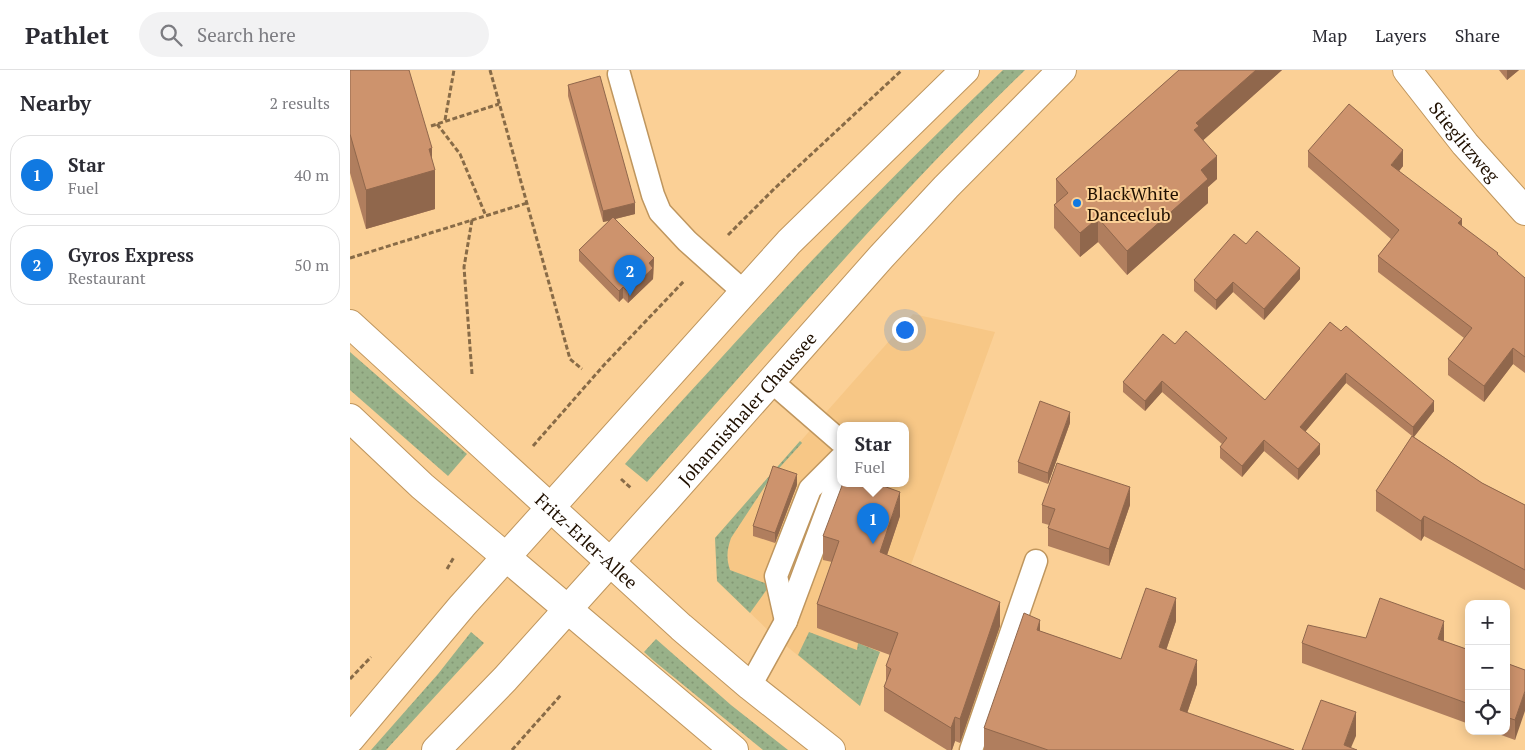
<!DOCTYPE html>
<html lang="en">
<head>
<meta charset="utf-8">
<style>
  :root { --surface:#fff; --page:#f2f2f3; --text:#2b2b33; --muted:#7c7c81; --line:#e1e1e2; --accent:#1179e1 }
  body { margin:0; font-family:"PT Serif",serif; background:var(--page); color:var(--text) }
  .controls { position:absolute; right:15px; bottom:15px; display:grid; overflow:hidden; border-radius:10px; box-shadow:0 2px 12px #0003 }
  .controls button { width:45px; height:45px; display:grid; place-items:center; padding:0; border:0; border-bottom:1px solid var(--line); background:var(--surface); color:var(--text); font:25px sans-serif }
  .you { position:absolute; left:554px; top:259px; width:18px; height:18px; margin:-12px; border:4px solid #fff; border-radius:50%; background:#1a73e8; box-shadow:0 0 0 8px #1a73e833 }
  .badge { display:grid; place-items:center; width:32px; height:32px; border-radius:50%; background:var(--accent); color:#fff; font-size:16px; font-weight:700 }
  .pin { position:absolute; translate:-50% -41px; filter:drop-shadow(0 1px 2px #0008) }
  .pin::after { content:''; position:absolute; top:26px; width:18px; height:15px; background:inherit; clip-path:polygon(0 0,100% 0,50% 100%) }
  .popup { position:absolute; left:487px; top:352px; width:72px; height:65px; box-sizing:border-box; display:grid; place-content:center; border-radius:10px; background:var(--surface); filter:drop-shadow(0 1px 4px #0005); font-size:16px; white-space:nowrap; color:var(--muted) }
  .popup b { font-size:19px; color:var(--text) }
  .popup::after { content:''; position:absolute; left:50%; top:100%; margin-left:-10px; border:10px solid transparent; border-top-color:var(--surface) }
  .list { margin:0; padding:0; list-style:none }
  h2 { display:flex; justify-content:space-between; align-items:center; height:65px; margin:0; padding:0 20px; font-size:21px }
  h2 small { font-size:16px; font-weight:400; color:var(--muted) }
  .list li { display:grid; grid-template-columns:32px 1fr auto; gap:15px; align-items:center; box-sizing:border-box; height:80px; margin:0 10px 10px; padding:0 10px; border:1px solid var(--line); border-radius:20px }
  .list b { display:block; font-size:19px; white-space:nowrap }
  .list p { margin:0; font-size:16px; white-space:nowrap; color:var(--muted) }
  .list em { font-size:16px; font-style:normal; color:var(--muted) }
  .icon { flex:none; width:28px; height:28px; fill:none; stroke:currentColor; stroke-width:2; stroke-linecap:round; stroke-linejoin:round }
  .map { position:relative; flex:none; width:1175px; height:680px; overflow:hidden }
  header { display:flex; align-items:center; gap:30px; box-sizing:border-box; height:70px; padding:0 25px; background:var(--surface); border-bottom:1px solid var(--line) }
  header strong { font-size:24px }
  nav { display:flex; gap:28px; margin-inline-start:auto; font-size:18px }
  .search { width:350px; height:45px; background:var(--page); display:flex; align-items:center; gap:12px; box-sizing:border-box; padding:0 18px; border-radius:28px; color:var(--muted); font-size:19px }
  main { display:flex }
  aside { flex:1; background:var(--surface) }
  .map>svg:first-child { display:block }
  .built { fill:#f7c786; fill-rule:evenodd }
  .grass { fill:url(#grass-dots) }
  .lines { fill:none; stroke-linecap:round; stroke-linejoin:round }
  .lane-casing { stroke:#bf965e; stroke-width:25 }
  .street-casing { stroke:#bf965e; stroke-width:30 }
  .secondary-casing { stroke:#bf965e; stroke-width:30 }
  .path { stroke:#886b47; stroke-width:3; stroke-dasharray:5 2.5; stroke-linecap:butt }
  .lane { stroke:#fff; stroke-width:22 }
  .street { stroke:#fff; stroke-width:28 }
  .secondary { stroke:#fff; stroke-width:28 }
  .wall { fill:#b07e5e }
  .shaded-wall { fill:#90674c }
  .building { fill:#cd936d; stroke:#90674c }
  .poi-dot { fill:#1179e1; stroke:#fbd096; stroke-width:2 }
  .labels { text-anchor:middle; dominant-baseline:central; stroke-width:4; stroke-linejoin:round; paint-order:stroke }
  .street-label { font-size:18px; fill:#201000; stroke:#fbd096 }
  .poi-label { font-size:18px; fill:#201000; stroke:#fbd096; text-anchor:start }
</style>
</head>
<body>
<header>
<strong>Pathlet</strong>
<div class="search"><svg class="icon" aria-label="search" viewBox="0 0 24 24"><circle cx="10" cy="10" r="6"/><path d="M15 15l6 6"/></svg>Search here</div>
<nav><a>Map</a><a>Layers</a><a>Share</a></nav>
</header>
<main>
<aside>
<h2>Nearby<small>2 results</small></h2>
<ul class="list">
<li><span class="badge">1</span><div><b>Star</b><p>Fuel</p></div><em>40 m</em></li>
<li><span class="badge">2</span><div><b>Gyros Express</b><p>Restaurant</p></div><em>50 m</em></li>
</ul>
</aside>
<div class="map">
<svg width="1175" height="680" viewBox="0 0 1175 680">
  <defs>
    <pattern id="grass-dots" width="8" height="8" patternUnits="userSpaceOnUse" patternTransform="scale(1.25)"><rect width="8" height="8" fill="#98b189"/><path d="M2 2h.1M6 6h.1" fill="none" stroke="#839774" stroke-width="1.8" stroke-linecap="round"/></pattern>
  </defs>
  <rect width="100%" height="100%" fill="#fbd096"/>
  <path class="built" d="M 563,244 L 645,262 L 510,636 L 424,566 L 367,511 L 365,468 ZM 490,355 L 556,355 L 556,413 L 490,413 Z"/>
  <g class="grass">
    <path d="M 653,0 L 675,0 C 541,130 420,273 297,412 L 275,394 C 303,361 333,330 362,298 C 455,195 552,96 653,0 Z"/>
    <path d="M 0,282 L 117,384 L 98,406 L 0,320 Z"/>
    <path d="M 450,371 L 452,373 L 421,407 L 381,468 C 377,480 376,488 380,500 L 420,515 L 400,543 L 367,511 L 365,468 Z"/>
    <path d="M 121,562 L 134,573 L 36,680 L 21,680 L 88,604 Z"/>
    <path d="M 459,562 L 507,580 L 508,573 L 530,582 L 510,636 L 448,585 Z"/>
    <path d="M 306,569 L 381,635 L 438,680 L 413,680 L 304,591 L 294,582 Z"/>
  </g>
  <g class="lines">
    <defs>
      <g id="lane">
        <path d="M 269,4 L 303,125 L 310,142 L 337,171 L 394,222"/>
        <path d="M 421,311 L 490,371"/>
        <path d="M 436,551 L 426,506 L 460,419 L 490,389"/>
        <path d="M 400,616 L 436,551 L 490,406"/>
        <path d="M 621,680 L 686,491"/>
      </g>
      <g id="street">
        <path id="s1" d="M 1057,0 L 1115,74 L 1175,141"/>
      </g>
      <g id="secondary">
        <path id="s2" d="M 0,254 L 331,557 L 400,616 L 481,680"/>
        <path d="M 0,348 L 72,416 L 384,680"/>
        <path d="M 0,669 L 112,536 L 439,172 L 615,0"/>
        <path id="s3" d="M 86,680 L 155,609 L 316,430 L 531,187 L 596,117 L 712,0"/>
      </g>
    </defs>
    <use href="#lane" class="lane-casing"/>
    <use href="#street" class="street-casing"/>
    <use href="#secondary" class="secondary-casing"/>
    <g class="path">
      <path d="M 140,0 L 220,289 L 232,299"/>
      <path d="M 95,50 L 104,0"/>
      <path d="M 87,54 L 110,84 L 136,146"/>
      <path d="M 81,56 L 149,34"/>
      <path d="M 122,150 L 114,197 L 122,304"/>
      <path d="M 378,165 L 424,119 L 552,0"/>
      <path d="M 0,188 L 177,133"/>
      <path d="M 183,376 L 254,295 L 334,211"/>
      <path d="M 271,409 L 281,418"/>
      <path d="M 97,499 L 104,487"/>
      <path d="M 0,609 L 21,587"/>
      <path d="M 162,680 L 211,625"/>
    </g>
    <use href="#lane" class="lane"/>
    <use href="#street" class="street"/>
    <use href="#secondary" class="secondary"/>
  </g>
  <g class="wall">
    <path d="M 0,0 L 82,89 L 85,139 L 16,159 L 0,103 Z"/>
    <path d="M 829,0 L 932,0 L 853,70 L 867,109 L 858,117 L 858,133 L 777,205 L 748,172 L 730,187 L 704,158 L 704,135 L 706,133 L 706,109 Z"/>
    <path d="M 1149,0 L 1169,0 L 1157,10 Z"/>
    <path d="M 218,15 L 285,144 L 265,149 L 304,188 L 303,209 L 278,233 L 273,228 L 269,232 L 229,191 L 229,180 L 259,151 L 253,152 L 218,26 Z"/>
    <path d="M 958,81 L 1053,96 L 1049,101 L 1112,156 L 1175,208 L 1175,303 L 1163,294 L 1134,332 L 1098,305 L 1098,289 L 1114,268 L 1028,202 L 1028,186 L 1041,169 L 958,97 Z"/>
    <path d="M 896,174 L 950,209 L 914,250 L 883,222 L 866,240 L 844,221 L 844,210 Z"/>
    <path d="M 980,252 L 1084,341 L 1064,367 L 1132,413 L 1175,435 L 1175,520 L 1074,466 L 1071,471 L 1026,441 L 1026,421 L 1062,366 L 996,313 L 955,362 L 970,384 L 948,410 L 914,381 L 892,407 L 870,388 L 870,377 L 872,374 L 812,322 L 795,341 L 773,322 L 773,312 L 825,274 L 915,330 Z"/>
    <path d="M 720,353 L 698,414 L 668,403 L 668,392 Z"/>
    <path d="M 447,415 L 425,473 L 403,466 L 403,456 Z"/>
    <path d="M 692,435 L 780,435 L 759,496 L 698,476 L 698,458 L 699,455 L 692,453 Z"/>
    <path d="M 550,446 L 537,485 L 650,556 L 610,673 L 605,671 L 602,680 L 597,680 L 534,641 L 534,617 L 536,612 L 536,596 L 540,585 L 467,558 L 467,534 L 482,492 L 473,490 L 473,466 Z"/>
    <path d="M 826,551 L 816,580 L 847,614 L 837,643 L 944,680 L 634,680 L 634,658 L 690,561 L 771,589 Z"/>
    <path d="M 1016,568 L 1094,571 L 1119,580 L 1119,654 L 952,593 L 952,573 Z"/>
    <path d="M 1156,593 L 1175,600 L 1165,670 L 1140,661 L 1156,661 Z"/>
  </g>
  <g class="shaded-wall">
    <path d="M 906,0 L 932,0 L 849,74 L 844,60 L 846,53 Z"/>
    <path d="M 1157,0 L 1169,0 L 1157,10 Z"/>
    <path d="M 82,78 L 82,101 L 85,100 L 85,139 L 16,159 L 16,120 L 79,79 Z"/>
    <path d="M 1053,80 L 1053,96 L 1041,111 L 1041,95 Z"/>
    <path d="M 867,86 L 867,109 L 858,117 L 858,133 L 777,205 L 777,181 L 851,100 Z"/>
    <path d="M 285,133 L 285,144 L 253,152 L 253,141 Z"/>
    <path d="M 748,148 L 748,172 L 730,187 L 730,163 Z"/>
    <path d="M 1112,149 L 1112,165 L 1108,153 Z"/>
    <path d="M 304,188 L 303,209 L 278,233 L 278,222 L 299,193 Z"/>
    <path d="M 950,198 L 950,209 L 914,250 L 914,239 Z"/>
    <path d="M 883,212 L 883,222 L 866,240 L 866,230 Z"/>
    <path d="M 273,217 L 273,228 L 269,232 L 269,221 Z"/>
    <path d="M 1163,278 L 1163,294 L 1134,332 L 1134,316 Z"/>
    <path d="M 996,303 L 996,313 L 950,368 L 950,357 Z"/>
    <path d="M 812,311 L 812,322 L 795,341 L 795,331 Z"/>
    <path d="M 1084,331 L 1084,341 L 1063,368 L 1063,357 Z"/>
    <path d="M 720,342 L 720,353 L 698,414 L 698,403 Z"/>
    <path d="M 914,370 L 914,381 L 892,407 L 892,396 Z"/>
    <path d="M 970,374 L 970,384 L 948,410 L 948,399 Z"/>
    <path d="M 447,404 L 447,415 L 425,473 L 425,463 Z"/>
    <path d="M 780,417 L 780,435 L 759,496 L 759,479 Z"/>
    <path d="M 550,422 L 550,446 L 530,506 L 530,482 Z"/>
    <path d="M 1074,446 L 1074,466 L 1071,471 L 1071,451 Z"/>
    <path d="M 826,528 L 826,551 L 809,601 L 809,577 Z"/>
    <path d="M 650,532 L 650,556 L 610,673 L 610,649 Z"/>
    <path d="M 690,550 L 690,574 L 687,560 Z"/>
    <path d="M 1094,551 L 1094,571 L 1088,589 L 1088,569 Z"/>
    <path d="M 847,590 L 847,614 L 830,664 L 830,640 Z"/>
    <path d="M 1175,621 L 1175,641 L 1165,670 L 1165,650 Z"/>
    <path d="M 1006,642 L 1006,666 L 1000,680 L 994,675 Z"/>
    <path d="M 605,647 L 605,671 L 602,680 L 601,680 L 601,658 Z"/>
  </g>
  <g class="building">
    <path d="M 0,0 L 59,0 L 82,78 L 79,79 L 85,100 L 16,120 L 0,64 Z"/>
    <path d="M 829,0 L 906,0 L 846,53 L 849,56 L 844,60 L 867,86 L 851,100 L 858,109 L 777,181 L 748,148 L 730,163 L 704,135 L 718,123 L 706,109 Z"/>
    <path d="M 250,6 L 285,133 L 253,141 L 218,15 Z"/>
    <path d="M 999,34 L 1053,80 L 1041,95 L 1112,149 L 1108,153 L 1148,183 L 1147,184 L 1175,208 L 1175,287 L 1163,278 L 1134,316 L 1098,289 L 1122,258 L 1028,186 L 1049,160 L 958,81 Z"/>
    <path d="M 263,147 L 304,188 L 299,193 L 303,198 L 278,222 L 273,217 L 269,221 L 229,180 Z"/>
    <path d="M 907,161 L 950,198 L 914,239 L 883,212 L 866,230 L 844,210 L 884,164 L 896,174 Z"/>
    <path d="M 980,252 L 991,261 L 996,256 L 1084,331 L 1063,357 L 996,303 L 950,357 L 970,374 L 948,399 L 914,370 L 892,396 L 870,377 L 877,368 L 812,311 L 795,331 L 773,312 L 813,264 L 825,274 L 836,261 L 915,330 Z"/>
    <path d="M 690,331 L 720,342 L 698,403 L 668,392 Z"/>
    <path d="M 1062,366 L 1132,413 L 1175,435 L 1175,500 L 1074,446 L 1071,451 L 1026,421 Z"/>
    <path d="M 707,393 L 780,417 L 759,479 L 698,458 L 705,439 L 692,435 Z"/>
    <path d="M 423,396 L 447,404 L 425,463 L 403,456 Z"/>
    <path d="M 493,413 L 525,413 L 550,422 L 530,482 L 650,532 L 610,649 L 605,647 L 601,658 L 534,617 L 541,599 L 536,596 L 548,563 L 467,534 L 489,471 L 473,466 Z"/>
    <path d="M 796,518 L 826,528 L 809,577 L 847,590 L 830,640 L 944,680 L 698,680 L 634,658 L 674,543 L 690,550 L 687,560 L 771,589 Z"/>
    <path d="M 1030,528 L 1094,551 L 1088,569 L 1119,580 L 1119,634 L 952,573 L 958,555 L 1016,568 Z"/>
    <path d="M 1156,593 L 1175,600 L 1175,621 L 1165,650 L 1156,647 Z"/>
    <path d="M 971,630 L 1006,642 L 994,675 L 1007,680 L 952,680 Z"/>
  </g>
  <circle class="poi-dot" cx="727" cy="133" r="5"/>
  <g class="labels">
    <g class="street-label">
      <text stroke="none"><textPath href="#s1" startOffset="92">Stieglitzweg</textPath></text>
      <text stroke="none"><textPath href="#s3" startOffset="462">Johannisthaler Chaussee</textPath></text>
      <text stroke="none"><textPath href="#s2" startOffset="321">Fritz-Erler-Allee</textPath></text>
    </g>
    <g class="poi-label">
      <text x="737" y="123">BlackWhite<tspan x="737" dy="21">Danceclub</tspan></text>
    </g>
  </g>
</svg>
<div class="controls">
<button>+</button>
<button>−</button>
<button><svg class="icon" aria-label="locate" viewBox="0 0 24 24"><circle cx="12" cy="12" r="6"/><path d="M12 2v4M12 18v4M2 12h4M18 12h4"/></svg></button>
</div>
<div class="you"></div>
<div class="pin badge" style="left:523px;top:474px">1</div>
<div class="popup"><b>Star</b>Fuel</div>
<div class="pin badge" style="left:280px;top:226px">2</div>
</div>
</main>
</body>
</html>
